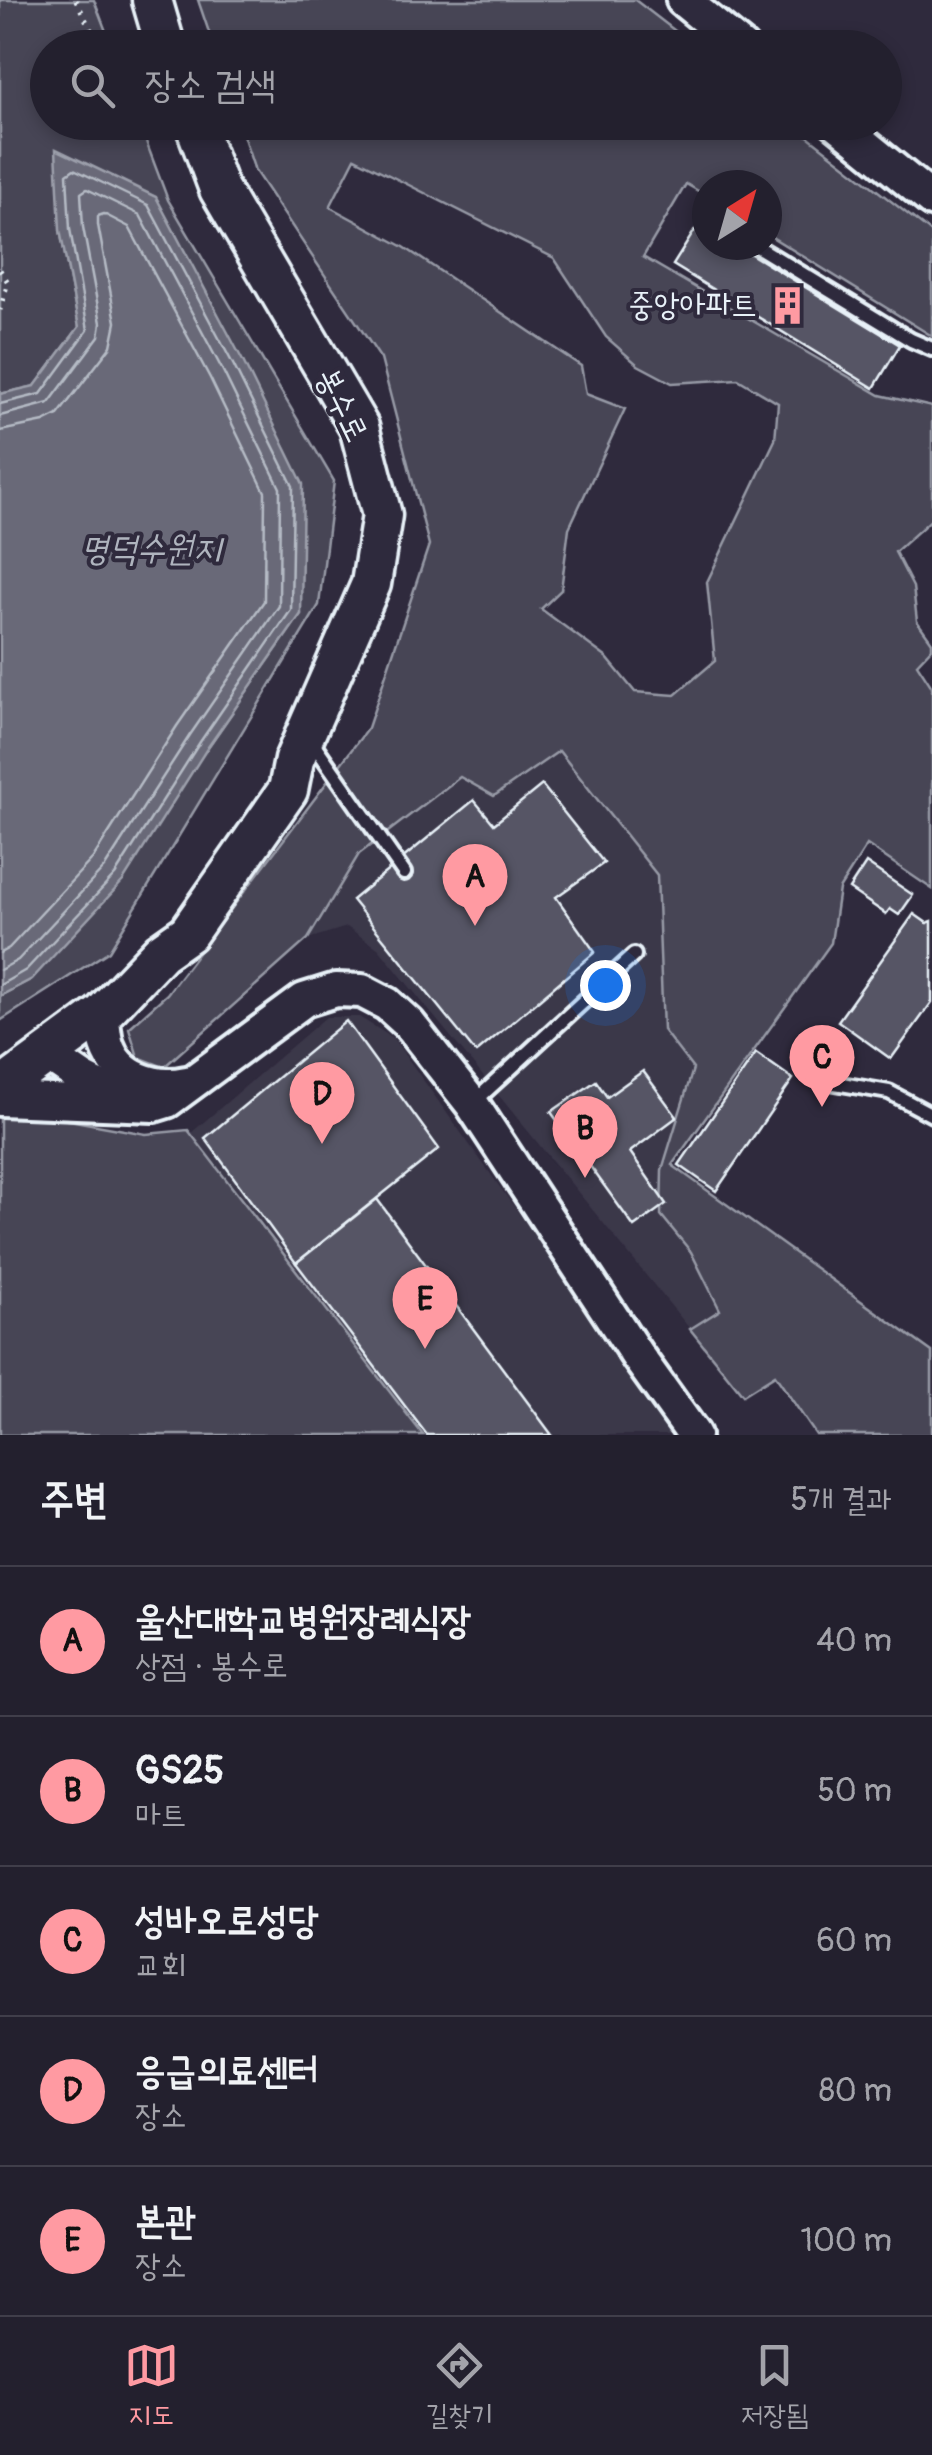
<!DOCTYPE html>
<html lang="ko">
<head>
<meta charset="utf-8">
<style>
  :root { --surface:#23202e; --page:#2b2836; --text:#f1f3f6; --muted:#a3a3aa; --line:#403e4a; --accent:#ff9aa2 }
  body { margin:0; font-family:Pangolin,"Poor Story",sans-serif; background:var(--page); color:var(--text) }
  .compass { position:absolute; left:692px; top:170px; width:90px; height:90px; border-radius:50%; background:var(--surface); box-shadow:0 5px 15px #0003; rotate:37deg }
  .you { position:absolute; left:605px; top:985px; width:35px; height:35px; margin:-25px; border:8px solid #fff; border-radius:50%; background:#1a73e8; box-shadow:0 0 0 15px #1a73e833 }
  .badge { display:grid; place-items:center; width:65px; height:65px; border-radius:50%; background:var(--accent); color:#111; font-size:32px; font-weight:700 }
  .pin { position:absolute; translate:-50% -82px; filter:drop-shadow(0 2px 5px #0008) }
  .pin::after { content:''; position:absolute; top:52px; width:35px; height:30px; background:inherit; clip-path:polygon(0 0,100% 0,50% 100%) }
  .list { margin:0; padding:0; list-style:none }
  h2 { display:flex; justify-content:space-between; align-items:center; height:130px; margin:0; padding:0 40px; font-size:42px }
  h2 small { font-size:32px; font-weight:400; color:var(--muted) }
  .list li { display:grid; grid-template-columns:65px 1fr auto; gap:30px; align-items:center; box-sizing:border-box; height:150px; padding:0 40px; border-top:2px solid var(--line) }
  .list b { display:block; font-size:38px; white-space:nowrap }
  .list p { margin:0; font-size:32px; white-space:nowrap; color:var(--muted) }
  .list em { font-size:32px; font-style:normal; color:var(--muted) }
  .icon { flex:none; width:55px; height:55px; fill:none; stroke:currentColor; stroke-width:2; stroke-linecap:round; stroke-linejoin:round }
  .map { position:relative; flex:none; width:932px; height:1435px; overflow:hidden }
  .search { position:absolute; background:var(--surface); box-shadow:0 5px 15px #0003; left:30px; right:30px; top:30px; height:110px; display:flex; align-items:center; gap:25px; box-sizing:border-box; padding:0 35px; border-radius:55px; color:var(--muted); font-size:38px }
  .sheet { height:880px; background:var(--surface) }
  nav { display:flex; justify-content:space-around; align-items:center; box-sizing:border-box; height:140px; border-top:2px solid var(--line); background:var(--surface); font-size:28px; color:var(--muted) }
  nav a { display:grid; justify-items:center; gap:5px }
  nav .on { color:var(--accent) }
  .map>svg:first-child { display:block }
  .built { fill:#3b3749 }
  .green { fill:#464455; stroke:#979aa6; stroke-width:2.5; fill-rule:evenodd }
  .water { fill:#696978; stroke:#9c9fab; stroke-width:2.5 }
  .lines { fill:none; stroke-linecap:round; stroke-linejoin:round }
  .shore { stroke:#b5bbc5; stroke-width:2.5 }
  .building { fill:#575565; stroke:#e8f1f8; stroke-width:2.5 }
  .service-casing { stroke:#e8f1f8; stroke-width:20 }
  .tertiary-casing { stroke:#e8f1f8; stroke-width:40 }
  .secondary-casing { stroke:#e8f1f8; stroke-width:45 }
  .path { stroke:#e8f1f8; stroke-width:5; stroke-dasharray:2.5 8; stroke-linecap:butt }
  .service { stroke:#2f2a3d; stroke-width:12 }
  .tertiary { stroke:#2f2a3d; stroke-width:32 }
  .secondary { stroke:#2f2a3d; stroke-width:38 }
  .labels { text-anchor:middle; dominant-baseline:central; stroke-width:8; stroke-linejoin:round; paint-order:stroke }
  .poi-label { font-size:32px; fill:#e8f1f8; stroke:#2f2a3d; text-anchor:end }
  .street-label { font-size:32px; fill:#e8f1f8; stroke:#2f2a3d }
  .water-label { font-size:35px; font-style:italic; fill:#afb4be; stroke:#2f2a3d }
</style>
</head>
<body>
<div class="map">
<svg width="932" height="1435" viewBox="0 0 932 1435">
  <rect width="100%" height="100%" fill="#2f2a3d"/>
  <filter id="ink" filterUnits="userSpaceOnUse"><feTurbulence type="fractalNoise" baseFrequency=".01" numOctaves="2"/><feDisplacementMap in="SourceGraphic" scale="20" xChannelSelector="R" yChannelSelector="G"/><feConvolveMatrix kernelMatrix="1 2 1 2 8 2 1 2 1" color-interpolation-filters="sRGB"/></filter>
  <g filter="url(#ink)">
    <g class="built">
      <path d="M 559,751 L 657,875 L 663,1030 L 693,1069 L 662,1170 L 661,1215 L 691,1252 L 721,1310 L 690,1329 L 378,948 L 347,927 L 308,939 L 359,854 L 461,776 L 494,796 Z"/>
      <path d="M 326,1017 L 359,1017 L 393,1038 L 678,1435 L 416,1435 L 191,1133 Z"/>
    </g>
    <g class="green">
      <path d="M 0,0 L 94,0 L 112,47 L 48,48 L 48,122 L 139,123 L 168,200 L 334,481 L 319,605 L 109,951 L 0,1021 L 0,996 L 32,979 L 208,747 L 301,614 L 60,230 L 79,327 L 35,386 L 0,394 Z"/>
      <path d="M 198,0 L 635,0 L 696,47 L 214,47 Z"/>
      <path d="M 239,123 L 791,123 L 932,233 L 932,336 L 767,234 L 767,185 L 707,185 L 707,196 L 686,184 L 643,257 L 880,395 L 932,407 L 932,519 L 895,552 L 913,587 L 917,621 L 932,642 L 932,648 L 917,664 L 932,687 L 932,889 L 867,845 L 839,889 L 831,943 L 672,1165 L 932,1352 L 932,1435 L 816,1435 L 775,1375 L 743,1395 L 690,1329 L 720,1310 L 691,1252 L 661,1215 L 662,1170 L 693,1069 L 663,1030 L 657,875 L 559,751 L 494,796 L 460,777 L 359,854 L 308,939 L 164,1067 L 138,1057 L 129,1028 L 167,994 L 368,728 L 429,545 L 381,359 L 255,171 ZM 355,158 L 554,258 L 606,337 L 638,365 L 672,383 L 738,379 L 778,403 L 775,440 L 707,582 L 715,661 L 675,695 L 635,692 L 607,658 L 541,609 L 561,590 L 569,528 L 625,409 L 586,394 L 581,366 L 404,247 L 330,207 Z"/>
      <path d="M 8,1109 L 146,1134 L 188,1130 L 423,1435 L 0,1435 L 0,1113 Z"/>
    </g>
    <path class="water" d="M 56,149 L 156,197 L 243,361 L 303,484 L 301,614 L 208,747 L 123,881 L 32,979 L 0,996 L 0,394 L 35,386 L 79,327 L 60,230 Z"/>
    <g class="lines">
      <g class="shore">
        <path d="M 0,404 L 41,394 L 88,330 L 70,229 L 67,174 L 74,169 L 148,205 L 234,366 L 293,486 L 291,610 L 200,742 L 115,875 L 26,970 L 0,985"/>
        <path d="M 0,416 L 49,403 L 99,336 L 101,323 L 83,227 L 81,193 L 87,189 L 140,215 L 223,371 L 280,488 L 279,606 L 190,735 L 105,867 L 18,960 L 0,970"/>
        <path d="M 0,431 L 44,422 L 58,415 L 111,346 L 116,322 L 98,225 L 98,216 L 104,214 L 129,227 L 210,378 L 265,492 L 264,601 L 177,726 L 93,858 L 9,948 L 0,953"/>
      </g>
    </g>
    <g class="building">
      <path d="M 700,222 L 707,227 L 707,245 L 736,245 L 900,345 L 874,388 L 673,265 Z"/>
      <path d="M 542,785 L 604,863 L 556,897 L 595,952 L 476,1053 L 352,900 L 474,800 L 494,824 Z"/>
      <path d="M 866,863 L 913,895 L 899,915 L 890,909 L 886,914 L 849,889 Z"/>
      <path d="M 914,914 L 927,923 L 932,921 L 932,1002 L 891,1059 L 838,1021 Z"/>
      <path d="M 346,1021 L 439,1149 L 296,1263 L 205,1138 Z"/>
      <path d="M 756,1053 L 793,1079 L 716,1191 L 679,1165 Z"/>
      <path d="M 643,1071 L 677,1117 L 630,1152 L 666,1204 L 634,1227 L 551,1112 L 596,1081 L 607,1097 Z"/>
      <path d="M 377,1199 L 552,1435 L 427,1435 L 296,1263 Z"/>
    </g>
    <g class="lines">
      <defs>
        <g id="service">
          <path d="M 706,215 L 707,216"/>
          <path d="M 755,245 L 911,340 L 932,349"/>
          <path d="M 311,740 L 404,873"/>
          <path d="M 823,1081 L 889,1092 L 932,1115"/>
          <path d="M 474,1102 L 634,955"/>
        </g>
        <g id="tertiary">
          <path d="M 683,0 L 742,48"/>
          <path d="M 836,122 L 932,200"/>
          <path d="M 102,1014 C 104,1024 104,1036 107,1045 C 118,1078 155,1090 186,1083"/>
          <path d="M 48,1055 L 83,1079 L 122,1099"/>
          <path d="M 0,1099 L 154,1105 L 167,1101 L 304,1000 L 336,990 L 362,991 L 387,1004 L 409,1024 L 472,1104 L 638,1357 L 694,1435"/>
        </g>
        <g id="secondary">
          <path d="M 152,0 L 166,48"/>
          <path d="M 0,1089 L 102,1014 L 161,952 L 188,933 L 288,790 L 294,760 L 371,584 L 382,515 L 359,427 L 219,189 L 194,122"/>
        </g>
      </defs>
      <use href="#service" class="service-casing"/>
      <use href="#tertiary" class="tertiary-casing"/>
      <use href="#secondary" class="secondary-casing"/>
      <g class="path">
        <path d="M 76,0 L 100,48"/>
        <path d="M 0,270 L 8,282 L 0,310"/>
      </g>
      <use href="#service" class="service"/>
      <use href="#tertiary" class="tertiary"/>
      <use href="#secondary" class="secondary"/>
    </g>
  </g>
  <defs>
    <symbol id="building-bare" viewBox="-9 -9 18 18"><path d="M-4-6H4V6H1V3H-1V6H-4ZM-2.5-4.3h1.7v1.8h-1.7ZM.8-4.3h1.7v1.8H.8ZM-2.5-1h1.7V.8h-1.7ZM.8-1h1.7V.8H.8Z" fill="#ff9aa2" stroke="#2f2a3d" stroke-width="2.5" paint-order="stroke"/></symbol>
  </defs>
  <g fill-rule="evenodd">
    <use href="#building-bare" x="760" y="278" width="55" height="55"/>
  </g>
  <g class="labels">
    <g class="poi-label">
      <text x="757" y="305">중앙아파트</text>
    </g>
    <g class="street-label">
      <text transform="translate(342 405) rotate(64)">봉수로</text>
    </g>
    <g class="water-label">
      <text x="151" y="549">명덕수원지</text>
    </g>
  </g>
</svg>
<svg class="compass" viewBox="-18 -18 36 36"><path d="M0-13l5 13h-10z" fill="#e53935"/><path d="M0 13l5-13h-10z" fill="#a3a3aa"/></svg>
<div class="you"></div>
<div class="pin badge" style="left:475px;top:926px">A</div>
<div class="pin badge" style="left:585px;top:1178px">B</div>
<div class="pin badge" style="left:822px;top:1107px">C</div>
<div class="pin badge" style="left:322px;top:1144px">D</div>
<div class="pin badge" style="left:425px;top:1349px">E</div>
<div class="search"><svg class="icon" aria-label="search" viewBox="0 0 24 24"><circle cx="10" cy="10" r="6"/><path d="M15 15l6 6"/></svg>장소 검색</div>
</div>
<section class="sheet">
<h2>주변<small>5개 결과</small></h2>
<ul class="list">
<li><span class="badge">A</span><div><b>울산대학교병원장례식장</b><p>상점 · 봉수로</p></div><em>40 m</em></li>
<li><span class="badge">B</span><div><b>GS25</b><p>마트</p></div><em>50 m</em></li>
<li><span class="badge">C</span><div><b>성바오로성당</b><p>교회</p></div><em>60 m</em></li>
<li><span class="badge">D</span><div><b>응급의료센터</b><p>장소</p></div><em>80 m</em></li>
<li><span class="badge">E</span><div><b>본관</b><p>장소</p></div><em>100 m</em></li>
</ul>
</section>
<nav>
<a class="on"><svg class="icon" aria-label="map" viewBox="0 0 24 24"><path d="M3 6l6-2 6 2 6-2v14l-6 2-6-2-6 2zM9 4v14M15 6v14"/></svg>지도</a>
<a><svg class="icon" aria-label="directions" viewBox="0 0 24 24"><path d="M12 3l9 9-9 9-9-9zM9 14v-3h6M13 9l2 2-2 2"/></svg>길찾기</a>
<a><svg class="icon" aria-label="saved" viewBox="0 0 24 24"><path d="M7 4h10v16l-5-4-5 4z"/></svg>저장됨</a>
</nav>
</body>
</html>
